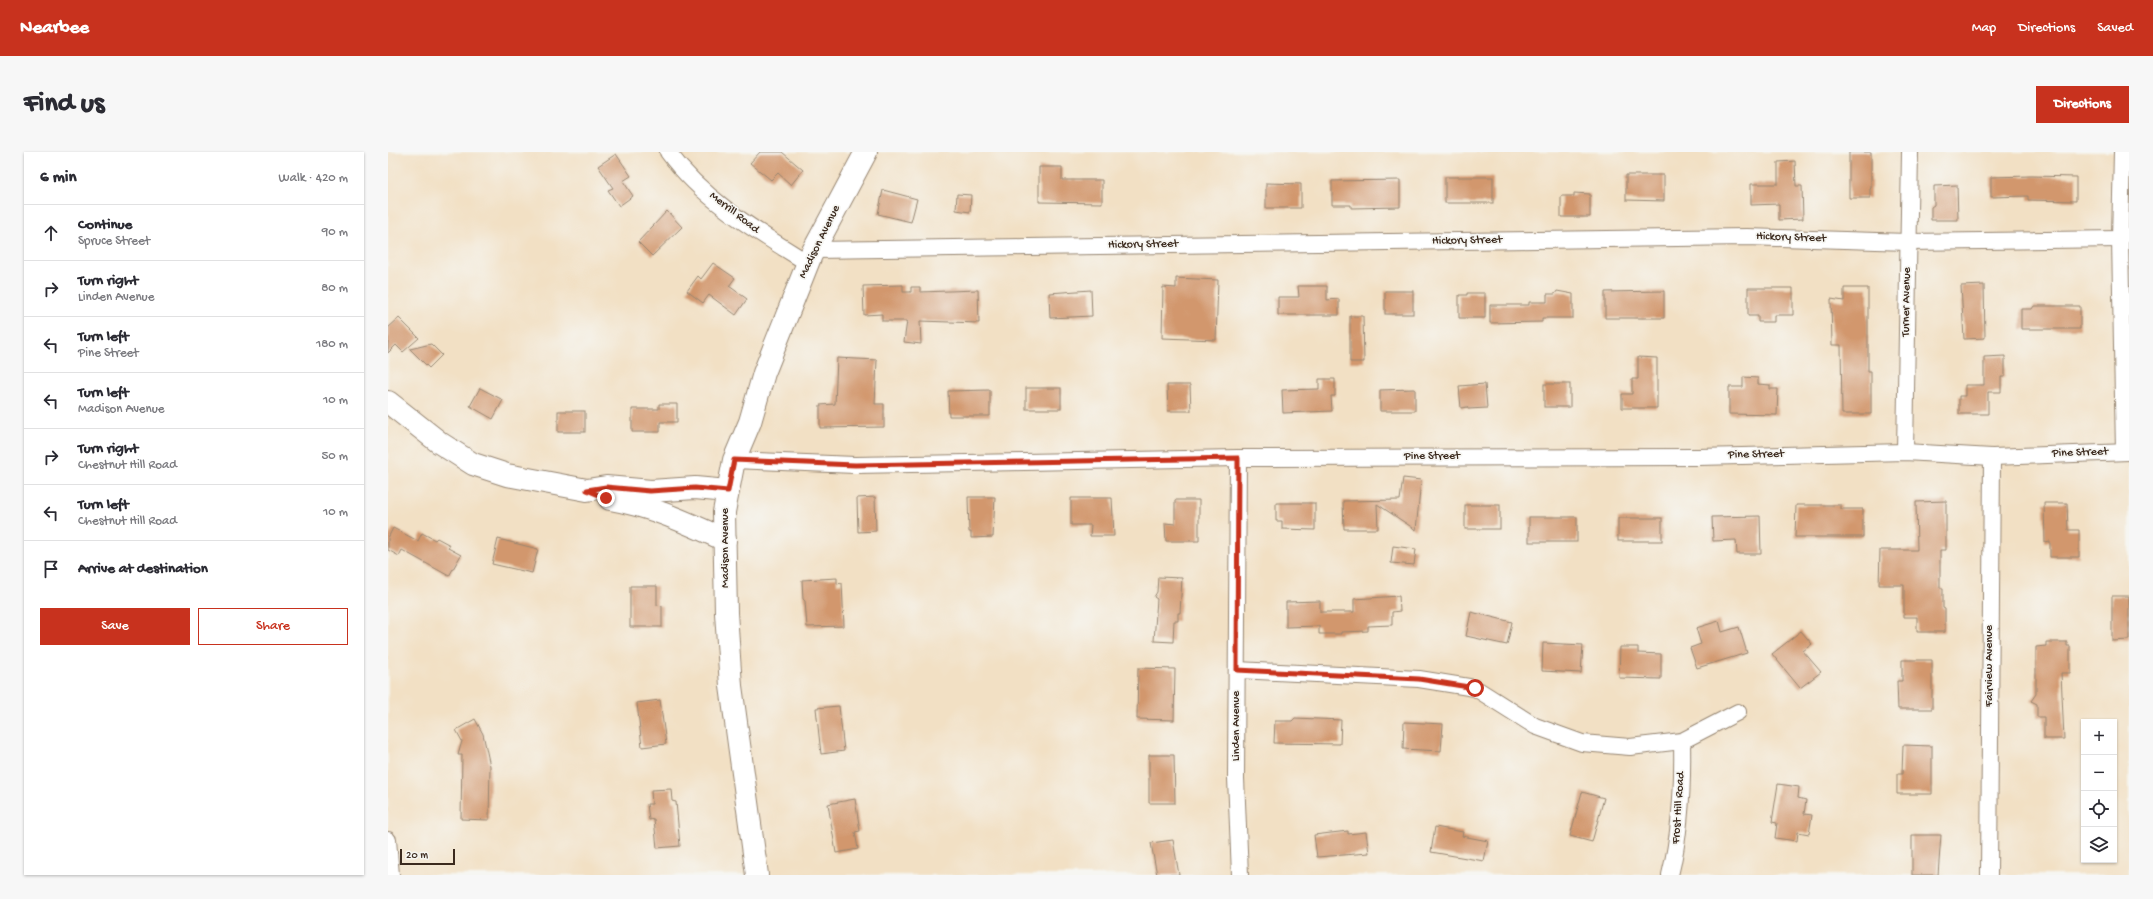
<!DOCTYPE html>
<html lang="en">
<head>
<meta charset="utf-8">
<style>
  :root { --surface:#fff; --page:#f7f7f7; --text:#2b2b33; --muted:#7c7c81; --line:#e1e1e2; --accent:#c8321e }
  body { margin:0; font-family:"Gochi Hand",sans-serif; background:var(--page); color:var(--text) }
  .controls { position:absolute; right:12px; bottom:12px; display:grid; overflow:hidden; border-radius:0px; box-shadow:0 1px 3px #0004 }
  .controls button { width:36px; height:36px; display:grid; place-items:center; padding:0; border:0; border-bottom:1px solid var(--line); background:var(--surface); color:var(--text); font:20px sans-serif }
  .scale { position:absolute; left:12px; bottom:10px; width:55px; box-sizing:border-box; padding-left:4px; border:2px solid #3b2a1e; border-top:0; font-size:11px; line-height:14px; white-space:nowrap; color:#3b2a1e; -webkit-text-stroke:3px #f6f6f2; paint-order:stroke }
  .stop { position:absolute; width:12px; height:12px; margin:-9px; border:3px solid #c8321e; border-radius:50%; background:#fff }
  .stop.end { background:#c8321e; border-color:#fff; box-shadow:0 1px 4px #0008 }
  .list { margin:0; padding:0; list-style:none }
  h2 { display:flex; justify-content:space-between; align-items:center; height:52px; margin:0; padding:0 16px; font-size:17px }
  h2 small { font-size:13px; font-weight:400; color:var(--muted) }
  .list li { display:grid; grid-template-columns:26px 1fr auto; gap:12px; align-items:center; box-sizing:border-box; height:56px; padding:0 16px; border-top:1px solid var(--line) }
  .list b { display:block; font-size:15px; white-space:nowrap }
  .list p { margin:0; font-size:13px; white-space:nowrap; color:var(--muted) }
  .list em { font-size:13px; font-style:normal; color:var(--muted) }
  .actions { display:flex; gap:8px; padding:12px 16px }
  .actions a { flex:1; padding:9px 0; border:1px solid var(--accent); border-radius:0px; text-align:center; font-size:14px; color:var(--accent) }
  .actions .main { background:var(--accent); color:#fff }
  .icon { flex:none; width:22px; height:22px; fill:none; stroke:currentColor; stroke-width:2; stroke-linecap:round; stroke-linejoin:round }
  .map { position:relative; flex:none; width:1741px; height:723px; overflow:hidden; border-radius:0px }
  header { display:flex; align-items:center; gap:24px; box-sizing:border-box; height:56px; padding:0 20px; background:var(--accent); color:#fff }
  header strong { font-size:19px }
  nav { display:flex; gap:22px; margin-inline-start:auto; font-size:14px }
  .intro { display:flex; align-items:center; justify-content:space-between; box-sizing:border-box; height:96px; padding:0 24px }
  h1 { margin:0; font-size:28px }
  .button { padding:10px 18px; border-radius:0px; background:var(--accent); color:#fff; font-size:14px; font-weight:700 }
  main { display:flex; gap:24px; padding:0 24px }
  aside { flex:1; background:var(--surface); border-radius:0px; box-shadow:0 1px 3px #0004 }
  .map>svg:first-child { display:block }
  .building { fill:#d2976d }
  .lines { fill:none; stroke-linecap:round; stroke-linejoin:round }
  .street-casing { stroke:#968571; stroke-width:18 }
  .secondary-casing { stroke:#968571; stroke-width:24 }
  .street { stroke:#fff; stroke-width:16 }
  .secondary { stroke:#fff; stroke-width:22 }
  .route { stroke:#c8321e; stroke-width:5 }
  .labels { text-anchor:middle; dominant-baseline:central; stroke-width:3.5; stroke-linejoin:round; paint-order:stroke }
  .street-label { font-size:12px; fill:#3b2a1e; stroke:#f6f6f2 }
</style>
</head>
<body>
<header>
<strong>Nearbee</strong>
<nav><a>Map</a><a>Directions</a><a>Saved</a></nav>
</header>
<div class="intro"><h1>Find us</h1><a class="button">Directions</a></div>
<main>
<aside>
<h2>6 min<small>Walk · 420 m</small></h2>
<ul class="list">
<li><svg class="icon" aria-label="ahead" viewBox="0 0 24 24"><path d="M12 20V5M6 11l6-6 6 6"/></svg><div><b>Continue</b><p>Spruce Street</p></div><em>90 m</em></li>
<li><svg class="icon" aria-label="right" viewBox="0 0 24 24"><path d="M7 20v-9h11M14 6l5 5-5 5"/></svg><div><b>Turn right</b><p>Linden Avenue</p></div><em>80 m</em></li>
<li><svg class="icon" aria-label="left" viewBox="0 0 24 24"><path d="M17 20v-9H6M10 6l-5 5 5 5"/></svg><div><b>Turn left</b><p>Pine Street</p></div><em>180 m</em></li>
<li><svg class="icon" aria-label="left" viewBox="0 0 24 24"><path d="M17 20v-9H6M10 6l-5 5 5 5"/></svg><div><b>Turn left</b><p>Madison Avenue</p></div><em>10 m</em></li>
<li><svg class="icon" aria-label="right" viewBox="0 0 24 24"><path d="M7 20v-9h11M14 6l5 5-5 5"/></svg><div><b>Turn right</b><p>Chestnut Hill Road</p></div><em>50 m</em></li>
<li><svg class="icon" aria-label="left" viewBox="0 0 24 24"><path d="M17 20v-9H6M10 6l-5 5 5 5"/></svg><div><b>Turn left</b><p>Chestnut Hill Road</p></div><em>10 m</em></li>
<li><svg class="icon" aria-label="arrive" viewBox="0 0 24 24"><path d="M6 21V4h12l-3 4 3 4H6"/></svg><div><b>Arrive at destination</b></div></li>
</ul>
<div class="actions"><a class="main">Save</a><a>Share</a></div>
</aside>
<div class="map">
<svg width="1741" height="723" viewBox="0 0 1741 723">
  <rect width="100%" height="100%" fill="#f6f6f2"/>
  <filter id="ink" filterUnits="userSpaceOnUse"><feTurbulence type="fractalNoise" baseFrequency=".025" numOctaves="2"/><feDisplacementMap in="SourceGraphic" scale="8" xChannelSelector="R" yChannelSelector="G"/><feConvolveMatrix kernelMatrix="1 2 1 2 8 2 1 2 1" color-interpolation-filters="sRGB"/></filter>
  <filter id="wash" filterUnits="userSpaceOnUse"><feTurbulence type="fractalNoise" baseFrequency=".012" numOctaves="4" result="noise"/><feDisplacementMap in="SourceGraphic" scale="16" xChannelSelector="R" yChannelSelector="G"/><feGaussianBlur stdDeviation="0.9" result="paint"/><feColorMatrix in="noise" values="0 0 0 0 0 0 0 0 0 0 0 0 0 0 0 0 0 1.4 0 .05"/><feComposite in="paint" operator="in"/></filter>
  <g filter="url(#wash)">
    <rect width="100%" height="100%" fill="#f2e0c4"/>
    <g id="blocks">
      <g class="building">
        <path d="M 372,0 L 394,0 L 415,18 L 403,33 L 390,21 L 383,28 L 362,11 Z"/>
        <path d="M 1461,0 L 1483,0 L 1483,36 L 1482,37 L 1482,46 L 1461,46 Z"/>
        <path d="M 228,2 L 243,24 L 235,29 L 245,44 L 231,54 L 220,38 L 225,36 L 210,14 Z"/>
        <path d="M 1407,9 L 1408,34 L 1414,34 L 1415,67 L 1391,68 L 1391,52 L 1363,53 L 1363,32 L 1390,32 L 1390,10 Z"/>
        <path d="M 651,15 L 674,15 L 674,28 L 714,28 L 714,51 L 651,50 Z"/>
        <path d="M 1238,23 L 1276,23 L 1276,49 L 1238,48 Z"/>
        <path d="M 1643,24 L 1688,25 L 1688,49 L 1640,48 L 1640,44 L 1603,45 L 1603,25 Z"/>
        <rect x="1057" y="25" width="48" height="26"/>
        <path d="M 1012,28 L 1012,55 L 963,56 L 963,53 L 944,53 L 944,29 Z"/>
        <path d="M 878,31 L 913,32 L 913,56 L 878,56 Z"/>
        <path d="M 1569,33 L 1570,68 L 1543,68 L 1543,55 L 1546,53 L 1546,34 Z"/>
        <path d="M 495,38 L 529,47 L 523,70 L 490,62 Z"/>
        <path d="M 1186,41 L 1202,42 L 1202,65 L 1173,65 L 1173,44 L 1186,44 Z"/>
        <path d="M 569,42 L 583,43 L 582,60 L 568,58 Z"/>
        <path d="M 279,59 L 294,75 L 264,104 L 250,90 Z"/>
        <path d="M 325,111 L 347,126 L 341,134 L 359,147 L 348,163 L 321,143 L 315,151 L 299,139 L 310,124 L 313,127 Z"/>
        <path d="M 788,126 L 830,128 L 828,188 L 774,186 L 775,135 L 788,136 Z"/>
        <path d="M 515,133 L 515,140 L 523,140 L 523,135 L 532,135 L 532,140 L 590,138 L 591,171 L 532,169 L 533,192 L 516,190 L 519,169 L 494,169 L 494,162 L 476,163 L 475,134 Z"/>
        <path d="M 1596,133 L 1597,186 L 1576,187 L 1573,134 Z"/>
        <path d="M 910,134 L 939,134 L 939,148 L 951,147 L 951,163 L 890,163 L 890,145 L 911,145 Z"/>
        <path d="M 1360,136 L 1405,136 L 1405,163 L 1386,163 L 1386,170 L 1370,170 L 1370,164 L 1360,164 Z"/>
        <path d="M 1456,136 L 1480,136 L 1480,219 L 1483,219 L 1483,262 L 1454,262 L 1453,193 L 1444,193 L 1443,147 L 1456,149 Z"/>
        <path d="M 703,138 L 704,164 L 662,166 L 661,141 Z"/>
        <rect x="997" y="139" width="28" height="23"/>
        <path d="M 1169,139 L 1185,142 L 1185,166 L 1154,166 L 1154,170 L 1102,171 L 1102,153 L 1141,153 L 1141,150 L 1159,150 L 1159,142 L 1167,142 Z"/>
        <path d="M 1276,139 L 1276,166 L 1217,166 L 1217,140 Z"/>
        <path d="M 1079,141 L 1097,141 L 1097,166 L 1071,166 L 1071,143 L 1079,143 Z"/>
        <path d="M 1646,154 L 1692,154 L 1692,177 L 1633,177 L 1633,157 L 1644,157 Z"/>
        <path d="M 962,164 L 975,164 L 976,210 L 962,210 Z"/>
        <path d="M 11,166 L 31,186 L 15,200 L 8,193 L 0,201 L 0,176 Z"/>
        <path d="M 43,192 L 54,203 L 41,216 L 22,197 Z"/>
        <path d="M 1617,204 L 1617,225 L 1613,225 L 1613,240 L 1600,240 L 1600,262 L 1571,262 L 1571,244 L 1577,244 L 1577,233 L 1596,233 L 1596,205 Z"/>
        <path d="M 1250,205 L 1269,206 L 1269,256 L 1234,256 L 1234,242 L 1244,242 L 1244,227 L 1250,227 Z"/>
        <path d="M 449,206 L 489,208 L 487,252 L 496,252 L 496,275 L 432,276 L 432,253 L 447,252 Z"/>
        <path d="M 1355,225 L 1370,226 L 1370,232 L 1382,233 L 1382,237 L 1390,237 L 1389,263 L 1341,262 L 1341,235 L 1355,235 Z"/>
        <path d="M 931,227 L 947,227 L 947,244 L 943,244 L 944,259 L 895,261 L 894,238 L 931,237 Z"/>
        <path d="M 1097,232 L 1099,256 L 1080,257 L 1079,255 L 1073,256 L 1071,234 Z"/>
        <rect x="1156" y="232" width="26" height="23"/>
        <path d="M 779,233 L 802,233 L 803,259 L 780,259 Z"/>
        <path d="M 92,236 L 115,248 L 105,267 L 82,254 Z"/>
        <rect x="638" y="236" width="35" height="21"/>
        <path d="M 1027,237 L 1027,259 L 992,259 L 992,238 Z"/>
        <path d="M 602,238 L 602,264 L 561,264 L 560,239 Z"/>
        <path d="M 271,252 L 289,252 L 289,270 L 272,270 L 272,280 L 244,280 L 244,257 L 271,257 Z"/>
        <rect x="170" y="259" width="27" height="21"/>
        <path d="M 1015,326 L 1033,328 L 1028,378 L 989,352 L 990,377 L 956,377 L 955,349 L 1012,348 Z"/>
        <path d="M 487,345 L 488,379 L 470,380 L 469,346 Z"/>
        <path d="M 580,345 L 607,345 L 605,385 L 583,386 L 583,380 L 581,380 Z"/>
        <path d="M 683,346 L 724,346 L 726,384 L 702,384 L 703,373 L 683,373 Z"/>
        <path d="M 787,348 L 811,348 L 811,389 L 778,389 L 777,371 L 787,372 Z"/>
        <path d="M 1558,349 L 1558,398 L 1552,398 L 1552,436 L 1555,436 L 1555,456 L 1557,457 L 1557,480 L 1529,480 L 1529,465 L 1516,465 L 1516,433 L 1491,433 L 1492,398 L 1529,398 L 1528,350 Z"/>
        <path d="M 888,351 L 927,351 L 927,378 L 894,377 L 894,369 L 888,369 Z"/>
        <path d="M 1656,351 L 1679,351 L 1680,378 L 1691,378 L 1691,405 L 1662,405 L 1662,389 L 1657,390 Z"/>
        <rect x="1077" y="353" width="35" height="24"/>
        <path d="M 1408,353 L 1453,353 L 1453,357 L 1475,357 L 1475,385 L 1407,385 Z"/>
        <path d="M 1372,364 L 1373,402 L 1349,402 L 1348,388 L 1325,389 L 1324,365 Z"/>
        <rect x="1141" y="365" width="48" height="25"/>
        <rect x="1230" y="366" width="44" height="23"/>
        <path d="M 5,376 L 30,389 L 34,381 L 47,388 L 49,386 L 62,393 L 60,396 L 73,403 L 61,424 L 14,398 L 11,404 L 0,398 L 0,386 Z"/>
        <path d="M 110,387 L 150,397 L 144,421 L 104,412 Z"/>
        <path d="M 1005,394 L 1028,397 L 1026,413 L 1003,411 Z"/>
        <path d="M 770,425 L 794,426 L 792,461 L 790,461 L 790,469 L 786,469 L 785,490 L 766,489 L 769,447 L 766,445 L 769,440 Z"/>
        <path d="M 449,426 L 449,432 L 454,431 L 456,474 L 419,475 L 417,449 L 415,447 L 414,428 Z"/>
        <path d="M 242,434 L 269,434 L 269,453 L 274,454 L 274,475 L 242,475 Z"/>
        <path d="M 1011,444 L 1012,459 L 1004,460 L 1004,473 L 980,474 L 980,479 L 953,480 L 953,482 L 931,482 L 931,474 L 898,475 L 898,450 L 932,449 L 932,460 L 966,460 L 966,447 Z"/>
        <path d="M 1724,444 L 1741,444 L 1741,488 L 1724,489 Z"/>
        <path d="M 1083,460 L 1124,470 L 1119,493 L 1078,484 Z"/>
        <path d="M 1331,469 L 1334,480 L 1351,475 L 1359,501 L 1309,516 L 1302,496 L 1313,492 L 1308,476 Z"/>
        <path d="M 1413,479 L 1424,492 L 1415,499 L 1433,520 L 1412,536 L 1384,502 Z"/>
        <path d="M 1658,490 L 1679,490 L 1679,494 L 1682,494 L 1682,521 L 1673,521 L 1676,587 L 1656,587 L 1656,565 L 1649,565 L 1649,552 L 1643,549 L 1648,542 L 1648,495 L 1658,494 Z"/>
        <path d="M 1155,491 L 1195,493 L 1193,521 L 1154,519 Z"/>
        <path d="M 1232,495 L 1250,495 L 1250,501 L 1273,502 L 1273,527 L 1231,526 Z"/>
        <path d="M 1514,508 L 1544,508 L 1544,557 L 1510,557 L 1509,529 L 1514,529 Z"/>
        <path d="M 750,516 L 787,517 L 786,568 L 749,567 Z"/>
        <path d="M 272,548 L 278,592 L 254,595 L 249,551 Z"/>
        <path d="M 451,554 L 456,599 L 433,602 L 428,556 Z"/>
        <path d="M 907,566 L 953,568 L 952,592 L 886,591 L 887,569 L 904,569 Z"/>
        <path d="M 87,567 L 95,582 L 102,614 L 101,668 L 73,667 L 74,603 L 70,603 L 74,589 L 68,578 Z"/>
        <path d="M 1016,570 L 1055,572 L 1053,599 L 1015,597 Z"/>
        <path d="M 1515,593 L 1544,594 L 1544,642 L 1509,642 L 1509,622 L 1514,622 Z"/>
        <path d="M 761,603 L 786,603 L 787,651 L 761,651 Z"/>
        <path d="M 1390,632 L 1411,635 L 1410,646 L 1418,648 L 1416,662 L 1424,663 L 1421,682 L 1410,680 L 1409,689 L 1387,686 L 1389,671 L 1384,670 Z"/>
        <path d="M 283,637 L 284,649 L 288,650 L 292,694 L 269,696 L 266,667 L 261,668 L 259,652 L 264,652 L 263,638 Z"/>
        <path d="M 1194,640 L 1216,646 L 1204,690 L 1182,684 Z"/>
        <path d="M 467,647 L 472,679 L 467,680 L 470,697 L 448,701 L 440,652 Z"/>
        <path d="M 1047,675 L 1075,680 L 1074,684 L 1100,689 L 1096,709 L 1043,700 Z"/>
        <path d="M 960,679 L 960,682 L 978,680 L 981,701 L 929,705 L 926,683 Z"/>
        <path d="M 1524,683 L 1553,683 L 1550,723 L 1524,723 Z"/>
        <path d="M 785,688 L 791,723 L 769,723 L 763,691 Z"/>
      </g>
    </g>
  </g>
  <g filter="url(#ink)">
    <use href="#blocks" fill-opacity="0" stroke="#968571" stroke-width="1"/>
    <g class="lines">
      <defs>
        <g id="street">
          <path d="M 280,0 C 316,49 370,80 420,111"/>
          <path d="M 1734,0 L 1732,87 L 1736,300"/>
          <path d="M 426,98 L 1359,85 L 1520,90 L 1732,87"/>
          <path d="M 1517,300 L 1522,0"/>
          <path d="M 850,306 L 848,626 L 852,723"/>
          <path d="M 346,308 L 467,313 L 850,306 L 1310,305 L 1517,300 L 1604,305 L 1741,300"/>
          <path d="M 849,518 L 1031,527 L 1087,536 L 1147,574 L 1194,591 L 1242,595 L 1294,589 L 1350,560"/>
          <path d="M 0,688 L 3,723"/>
          <path d="M 1282,723 C 1293,679 1295,634 1294,589"/>
          <path d="M 1601,723 L 1604,305"/>
        </g>
        <g id="secondary">
          <path d="M 0,250 L 52,291 L 85,312 L 119,323 L 199,338 L 218,335 L 263,339 L 307,336 L 340,339"/>
          <path d="M 222,347 C 263,354 300,371 337,388"/>
          <path d="M 369,723 L 343,534 L 338,461 L 336,360 L 346,308 L 362,270 L 376,221 L 423,103 L 478,0"/>
        </g>
      </defs>
      <use href="#street" class="street-casing"/>
      <use href="#secondary" class="secondary-casing"/>
      <use href="#street" class="street"/>
      <use href="#secondary" class="secondary"/>
    </g>
  </g>
  <g class="lines" filter="url(#ink)">
    <path class="route" d="M 218,346 L 199,338 L 218,335 L 262,339 L 307,336 L 340,339 L 346,308 L 467,313 L 850,306 L 849,518 L 1031,527 L 1087,536"/>
  </g>
  <g class="labels">
    <g class="street-label">
      <text transform="translate(346 61) rotate(38)">Merrill Road</text>
      <text transform="translate(1403 86) rotate(2)">Hickory Street</text>
      <text transform="translate(1079 89) rotate(-1)">Hickory Street</text>
      <text transform="translate(432 90) rotate(-64)">Madison Avenue</text>
      <text transform="translate(755 93) rotate(-1)">Hickory Street</text>
      <text transform="translate(1519 150) rotate(-89)">Turner Avenue</text>
      <text transform="translate(1692 301) rotate(-2)">Pine Street</text>
      <text transform="translate(1368 303) rotate(-1)">Pine Street</text>
      <text x="1044" y="305">Pine Street</text>
      <text transform="translate(338 396) rotate(-90)">Madison Avenue</text>
      <text transform="translate(1602 514) rotate(-90)">Fairview Avenue</text>
      <text transform="translate(849 574) rotate(-90)">Linden Avenue</text>
      <text transform="translate(1291 656) rotate(-86)">Frost Hill Road</text>
    </g>
  </g>
</svg>
<div class="controls">
<button>+</button>
<button>−</button>
<button><svg class="icon" aria-label="locate" viewBox="0 0 24 24"><circle cx="12" cy="12" r="6"/><path d="M12 2v4M12 18v4M2 12h4M18 12h4"/></svg></button>
<button><svg class="icon" aria-label="layers" viewBox="0 0 24 24"><path d="M12 4l9 5-9 5-9-5zM3 14l9 5 9-5"/></svg></button>
</div>
<div class="scale">20 m</div>
<div class="stop" style="left:1087px;top:536px"></div>
<div class="stop end" style="left:218px;top:346px"></div>
</div>
</main>
</body>
</html>
